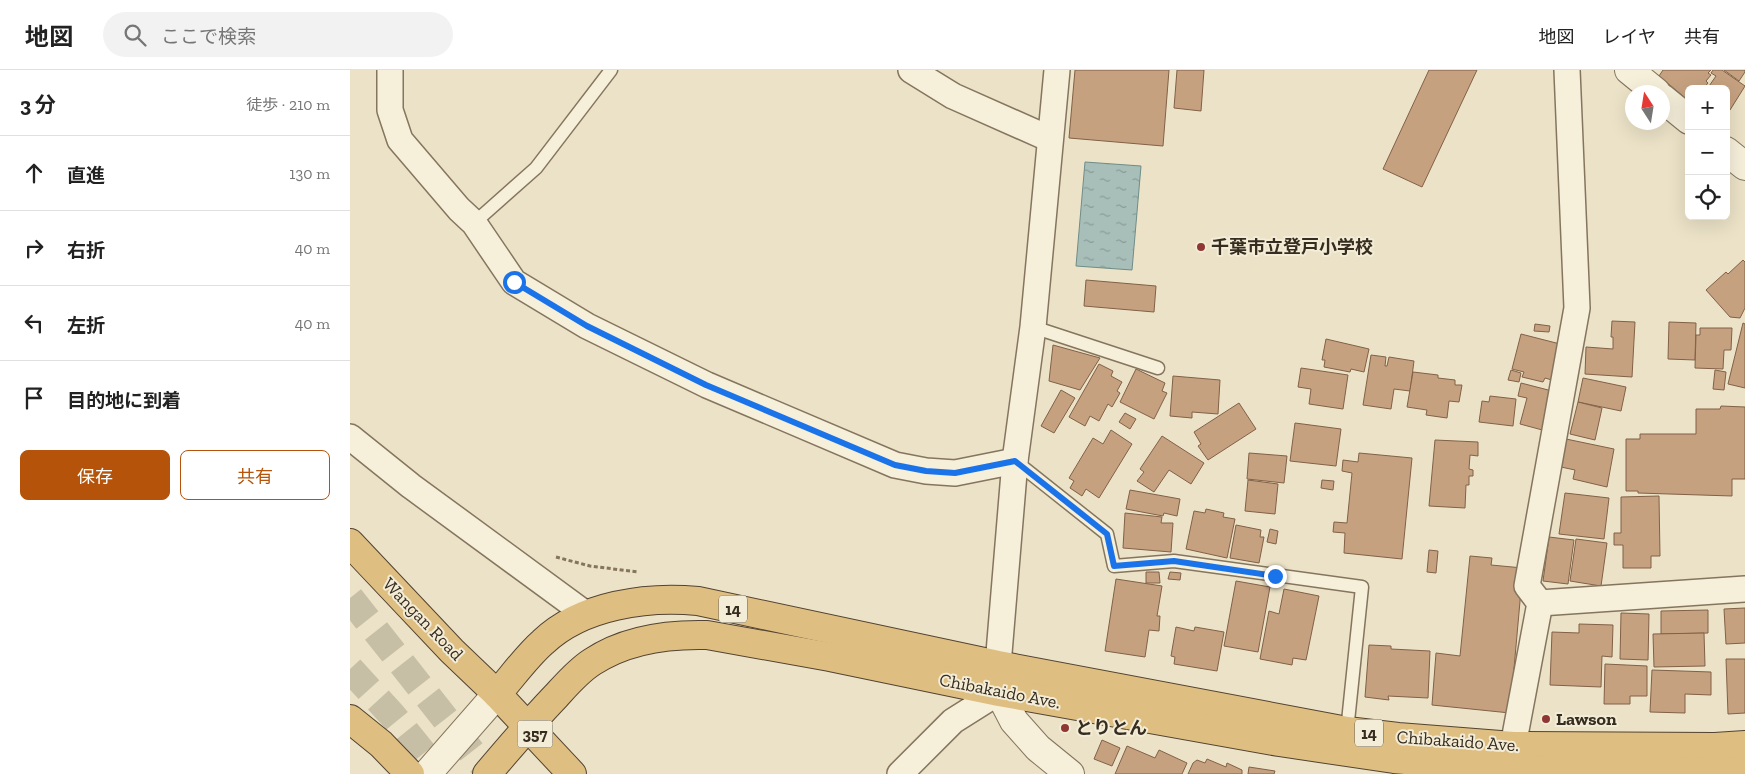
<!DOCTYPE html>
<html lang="ja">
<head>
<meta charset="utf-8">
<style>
  :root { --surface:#fff; --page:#f2f2f2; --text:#222; --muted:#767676; --line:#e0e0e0; --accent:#b45309 }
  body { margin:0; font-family:"Zilla Slab","Noto Sans JP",serif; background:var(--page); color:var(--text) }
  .controls { position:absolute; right:15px; top:15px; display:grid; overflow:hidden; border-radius:8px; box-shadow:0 5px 20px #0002 }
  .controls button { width:45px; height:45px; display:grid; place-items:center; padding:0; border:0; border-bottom:1px solid var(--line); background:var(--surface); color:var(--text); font:25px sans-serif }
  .compass { position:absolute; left:1275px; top:15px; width:45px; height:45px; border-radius:50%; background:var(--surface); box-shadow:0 5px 20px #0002; rotate:348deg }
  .stop { position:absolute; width:15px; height:15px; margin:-11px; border:4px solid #1a73e8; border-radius:50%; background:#fff }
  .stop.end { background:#1a73e8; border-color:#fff; box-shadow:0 1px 5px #0008 }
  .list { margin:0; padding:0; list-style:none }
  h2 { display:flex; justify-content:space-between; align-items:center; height:65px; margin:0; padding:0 20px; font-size:21px }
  h2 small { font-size:16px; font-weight:400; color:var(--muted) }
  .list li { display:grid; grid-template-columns:32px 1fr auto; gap:15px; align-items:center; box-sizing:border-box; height:75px; padding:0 20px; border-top:1px solid var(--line) }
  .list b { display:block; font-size:19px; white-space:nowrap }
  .list em { font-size:16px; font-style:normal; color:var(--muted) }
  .actions { display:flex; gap:10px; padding:15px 20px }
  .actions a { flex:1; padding:11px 0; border:1px solid var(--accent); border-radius:8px; text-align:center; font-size:18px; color:var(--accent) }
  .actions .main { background:var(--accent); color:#fff }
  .icon { flex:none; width:28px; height:28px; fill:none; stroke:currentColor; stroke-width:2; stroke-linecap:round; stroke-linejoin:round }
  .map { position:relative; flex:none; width:1395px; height:704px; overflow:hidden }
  header { display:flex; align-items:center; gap:30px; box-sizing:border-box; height:70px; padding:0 25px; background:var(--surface); border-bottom:1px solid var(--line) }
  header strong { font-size:24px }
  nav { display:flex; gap:28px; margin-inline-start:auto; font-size:18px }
  .search { width:350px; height:45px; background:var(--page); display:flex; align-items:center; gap:12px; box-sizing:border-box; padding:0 18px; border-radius:28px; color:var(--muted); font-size:19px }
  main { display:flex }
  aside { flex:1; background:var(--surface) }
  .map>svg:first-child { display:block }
  .water { fill:url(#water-ripples); stroke:#6f8c87 }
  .building { fill:#c5a180; stroke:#826146 }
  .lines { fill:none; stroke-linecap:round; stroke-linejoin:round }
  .trunk-tunnel { stroke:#c7bea6; stroke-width:28; stroke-dasharray:28 14; stroke-linecap:butt }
  .service-casing { stroke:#85755e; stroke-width:15 }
  .minor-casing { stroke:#85755e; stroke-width:28 }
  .tertiary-casing { stroke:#85755e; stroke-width:30 }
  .trunk-casing { stroke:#534332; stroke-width:30 }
  .path { stroke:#85755e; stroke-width:3; stroke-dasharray:4 2.5; stroke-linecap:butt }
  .service { stroke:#f6efda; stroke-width:12 }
  .minor { stroke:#f6efda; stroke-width:25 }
  .tertiary { stroke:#f6efda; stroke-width:28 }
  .trunk { stroke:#debe81; stroke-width:28 }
  .route { stroke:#1a73e8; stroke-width:6 }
  .poi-dot { fill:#8f3733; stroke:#f3ecd6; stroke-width:2 }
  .labels { text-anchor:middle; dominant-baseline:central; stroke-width:4; stroke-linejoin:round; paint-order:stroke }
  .shield { fill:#f3ecd6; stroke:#6f6657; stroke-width:1 }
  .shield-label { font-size:16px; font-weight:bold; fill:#362c20 }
  .poi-label { font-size:18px; font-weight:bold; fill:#362c20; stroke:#f3ecd6; text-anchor:start }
  .street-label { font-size:18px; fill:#362c20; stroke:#f3ecd6 }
</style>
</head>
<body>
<header>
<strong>地図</strong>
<div class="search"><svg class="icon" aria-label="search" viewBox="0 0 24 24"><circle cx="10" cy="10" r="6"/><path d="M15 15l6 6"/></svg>ここで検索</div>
<nav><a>地図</a><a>レイヤ</a><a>共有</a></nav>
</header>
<main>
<aside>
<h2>3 分<small>徒歩 · 210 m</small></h2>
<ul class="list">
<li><svg class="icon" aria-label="ahead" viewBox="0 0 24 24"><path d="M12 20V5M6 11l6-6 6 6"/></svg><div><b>直進</b></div><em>130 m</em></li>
<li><svg class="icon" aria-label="right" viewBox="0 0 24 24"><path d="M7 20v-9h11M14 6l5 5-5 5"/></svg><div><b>右折</b></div><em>40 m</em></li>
<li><svg class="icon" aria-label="left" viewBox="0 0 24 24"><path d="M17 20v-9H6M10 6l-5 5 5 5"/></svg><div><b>左折</b></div><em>40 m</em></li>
<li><svg class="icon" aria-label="arrive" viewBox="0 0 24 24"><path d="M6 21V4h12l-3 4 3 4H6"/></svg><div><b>目的地に到着</b></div></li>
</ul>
<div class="actions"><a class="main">保存</a><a>共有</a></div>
</aside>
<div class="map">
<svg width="1395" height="704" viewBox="0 0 1395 704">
  <defs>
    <pattern id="water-ripples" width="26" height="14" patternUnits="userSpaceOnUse" patternTransform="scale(1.25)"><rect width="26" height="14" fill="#a8bfb9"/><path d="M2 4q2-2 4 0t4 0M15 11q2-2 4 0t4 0" fill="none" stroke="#8a9b96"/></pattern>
  </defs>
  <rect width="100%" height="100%" fill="#ebe2c7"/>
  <path class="water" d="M 735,92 L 791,96 L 782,200 L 726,196 Z"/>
  <g class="building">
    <path d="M 725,0 L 819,0 L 813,76 L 719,68 Z"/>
    <path d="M 827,0 L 854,0 L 851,41 L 824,38 Z"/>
    <path d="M 1079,0 L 1127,0 L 1072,117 L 1033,99 Z"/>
    <path d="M 1313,0 L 1361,0 L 1358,3 L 1361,5 L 1356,11 L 1358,13 L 1353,19 L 1339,19 L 1339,31 L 1309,6 Z"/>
    <path d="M 1363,0 L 1372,0 L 1395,16 L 1380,40 L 1376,38 L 1376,19 L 1357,19 L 1366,6 L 1361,3 Z"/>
    <path d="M 1374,0 L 1395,0 L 1395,2 L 1389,11 Z"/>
    <path d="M 1393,190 L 1395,192 L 1395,238 L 1390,248 L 1380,247 L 1356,220 L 1376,202 L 1378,204 Z"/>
    <path d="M 736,210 L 806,216 L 804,242 L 734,236 Z"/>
    <path d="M 1262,251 L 1285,252 L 1282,307 L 1235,304 L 1236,277 L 1263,279 L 1263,267 L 1261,267 Z"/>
    <path d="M 1319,252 L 1346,253 L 1345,290 L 1318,289 Z"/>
    <path d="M 1393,253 L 1395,254 L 1395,318 L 1378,314 Z"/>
    <path d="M 1185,254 L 1200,256 L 1199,262 L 1184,261 Z"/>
    <path d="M 1350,258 L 1382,258 L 1381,280 L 1374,280 L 1373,299 L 1345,298 L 1346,265 L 1350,265 Z"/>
    <path d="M 1171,264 L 1214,275 L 1205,311 L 1195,308 L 1193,312 L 1172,307 L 1174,302 L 1162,299 Z"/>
    <path d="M 976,269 L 1019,279 L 1014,302 L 1001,299 L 1000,302 L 974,297 L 975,290 L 972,290 Z"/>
    <path d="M 703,275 L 750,288 L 730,320 L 699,311 Z"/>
    <path d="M 1021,285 L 1036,287 L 1035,296 L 1037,296 L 1039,287 L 1064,291 L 1060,321 L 1044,319 L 1041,339 L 1013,335 Z"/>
    <path d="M 749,294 L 763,301 L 761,306 L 772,312 L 767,321 L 770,323 L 762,337 L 758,334 L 749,351 L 740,346 L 735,356 L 719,347 Z"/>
    <path d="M 951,298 L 998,305 L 993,339 L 959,334 L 961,319 L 948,317 Z"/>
    <path d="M 786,299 L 815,313 L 812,321 L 817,323 L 804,349 L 770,332 Z"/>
    <path d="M 1161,300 L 1171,303 L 1169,312 L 1158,310 Z"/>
    <path d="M 1365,300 L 1376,302 L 1374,320 L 1363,319 Z"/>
    <path d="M 1063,302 L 1088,305 L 1088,308 L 1105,310 L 1105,315 L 1112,315 L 1109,332 L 1099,331 L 1097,348 L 1076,345 L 1077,340 L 1057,337 Z"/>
    <path d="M 823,306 L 870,310 L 868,344 L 842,342 L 842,348 L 820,346 Z"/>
    <path d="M 1233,308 L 1276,317 L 1271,341 L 1228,332 Z"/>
    <path d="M 1171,313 L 1206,322 L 1196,361 L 1170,354 L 1177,328 L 1168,326 Z"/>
    <path d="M 711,320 L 725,328 L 704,363 L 691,356 Z"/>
    <path d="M 1140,326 L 1166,329 L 1163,356 L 1129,352 L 1132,331 L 1139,332 Z"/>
    <path d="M 1228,332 L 1252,338 L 1245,370 L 1220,364 Z"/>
    <path d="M 889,333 L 906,359 L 858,390 L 848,376 L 851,374 L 844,362 Z"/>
    <path d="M 1371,336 L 1395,337 L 1395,409 L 1382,409 L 1382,426 L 1288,423 L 1288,421 L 1276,421 L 1276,369 L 1290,369 L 1290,364 L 1346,364 L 1346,339 L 1370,339 Z"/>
    <path d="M 775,343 L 786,349 L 780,359 L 769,352 Z"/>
    <path d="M 945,353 L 991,359 L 986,396 L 940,391 Z"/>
    <path d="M 761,360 L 782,374 L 749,428 L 736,419 L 732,426 L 720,418 L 724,411 L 719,408 L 743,368 L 753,374 Z"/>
    <path d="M 812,366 L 854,393 L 841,414 L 819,400 L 804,422 L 787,411 L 794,402 L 790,399 Z"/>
    <path d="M 1216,369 L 1264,379 L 1257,417 L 1223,409 L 1225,400 L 1211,397 Z"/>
    <path d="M 1085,370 L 1128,372 L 1128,386 L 1120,385 L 1119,399 L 1123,400 L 1123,406 L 1119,406 L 1119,415 L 1116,415 L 1115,438 L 1079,436 Z"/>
    <path d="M 899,383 L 937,386 L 934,413 L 897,409 Z"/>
    <path d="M 1009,383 L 1062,388 L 1052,489 L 994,483 L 995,463 L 983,462 L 984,452 L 997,453 L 1002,403 L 992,401 L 993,390 L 1008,392 Z"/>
    <path d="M 898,410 L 928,414 L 925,444 L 895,441 Z"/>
    <path d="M 972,410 L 984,411 L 983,420 L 971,418 Z"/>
    <path d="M 780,420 L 830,429 L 827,446 L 814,443 L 813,446 L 776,439 Z"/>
    <path d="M 1215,423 L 1259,428 L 1254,469 L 1209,464 Z"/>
    <path d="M 1309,426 L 1310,486 L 1301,486 L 1301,498 L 1273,498 L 1273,475 L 1264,475 L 1264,463 L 1271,463 L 1271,427 Z"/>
    <path d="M 856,439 L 874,443 L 873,447 L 885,449 L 877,488 L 836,479 L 844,441 L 855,443 Z"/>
    <path d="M 775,443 L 812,447 L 811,453 L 823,453 L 821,482 L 773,478 Z"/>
    <path d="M 886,455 L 911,460 L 910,467 L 914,467 L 909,493 L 880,488 Z"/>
    <path d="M 920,459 L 928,461 L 926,474 L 917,472 Z"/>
    <path d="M 1199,467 L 1224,470 L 1218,514 L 1193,511 Z"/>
    <path d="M 1226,469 L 1257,473 L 1251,516 L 1220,511 Z"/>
    <path d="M 1079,480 L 1088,481 L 1086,503 L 1077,502 Z"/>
    <path d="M 1120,486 L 1142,488 L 1141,495 L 1173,498 L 1160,643 L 1082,635 L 1086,583 L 1110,586 Z"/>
    <path d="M 796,502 L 809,502 L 810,513 L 796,513 Z"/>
    <path d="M 820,502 L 831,503 L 830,510 L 818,509 Z"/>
    <path d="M 766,509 L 812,516 L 807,546 L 810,546 L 809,561 L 799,560 L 795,587 L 755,581 Z"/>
    <path d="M 886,511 L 920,517 L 908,582 L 874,576 Z"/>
    <path d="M 934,519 L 969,526 L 956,590 L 943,588 L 942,595 L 910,589 L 919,541 L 929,544 Z"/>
    <path d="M 1395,538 L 1395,573 L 1376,574 L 1374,539 Z"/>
    <path d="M 1358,540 L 1358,563 L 1311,564 L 1311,541 Z"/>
    <path d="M 1271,543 L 1299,544 L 1298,590 L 1270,589 Z"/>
    <path d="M 1229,554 L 1263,555 L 1262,587 L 1252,586 L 1251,617 L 1200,615 L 1202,562 L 1229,563 Z"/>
    <path d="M 826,557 L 844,561 L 845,557 L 874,562 L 867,601 L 824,594 L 825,587 L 821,586 Z"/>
    <path d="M 1354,563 L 1355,596 L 1304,597 L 1303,564 Z"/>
    <path d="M 1019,575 L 1041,576 L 1041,579 L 1080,581 L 1078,628 L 1038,626 L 1039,630 L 1015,627 Z"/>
    <path d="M 1376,589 L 1395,589 L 1395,643 L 1378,644 Z"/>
    <path d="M 1255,594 L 1297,596 L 1297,626 L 1280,626 L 1280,634 L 1254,634 Z"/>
    <path d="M 1302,600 L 1361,602 L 1361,625 L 1335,624 L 1335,643 L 1300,642 Z"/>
    <path d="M 752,670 L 770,678 L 762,696 L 744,689 Z"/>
    <path d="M 777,676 L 805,688 L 809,680 L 837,693 L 832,704 L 765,704 Z"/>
    <path d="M 857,689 L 876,697 L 877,693 L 892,700 L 892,704 L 838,704 L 843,693 L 847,690 L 855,693 Z"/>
    <path d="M 899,697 L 925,701 L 924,704 L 898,704 Z"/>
  </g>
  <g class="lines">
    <g class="trunk-tunnel">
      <path d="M 0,528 L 124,685 L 141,704"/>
      <path d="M 0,599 L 43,646 L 90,704"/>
    </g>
    <defs>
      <g id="service">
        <path d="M 124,153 L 186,98 L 261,0"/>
        <path d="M 683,257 L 808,298"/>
        <path d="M 665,391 L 757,464 L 764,496 L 824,491 L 1012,517 L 997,661"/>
      </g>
      <g id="minor">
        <path d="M 40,0 L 40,40 L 50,70 L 109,139 L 124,153 L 164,212 L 237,256 L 357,315 L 545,395 L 576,401 L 605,403 L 665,391"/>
        <path d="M 561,0 L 603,26 L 700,69"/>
        <path d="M 0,367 L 61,416 L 237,545"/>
        <path d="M 1190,533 L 1395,519"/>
        <path d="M 648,595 L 665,391 L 683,257 L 707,0"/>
        <path d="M 1164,696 L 1163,676 L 1190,533 L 1177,516 L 1227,238 L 1217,0"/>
        <path d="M 550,704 L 603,651 L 649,622"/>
      </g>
      <g id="tertiary">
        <path d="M 1279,0 L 1306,22"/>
        <path d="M 1312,28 L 1339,50"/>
        <path d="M 1376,81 L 1395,96"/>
        <path d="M 648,604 L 649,622 L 664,651 L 688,678 L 720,704"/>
        <path d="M 77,704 L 147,624"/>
      </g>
      <g id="trunk">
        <path d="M 0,473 L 102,581 L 147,624 L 222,704"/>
        <path d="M 147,624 C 162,607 176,587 193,572 C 232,535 297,526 348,531 L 648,595 L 997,661 L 1048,667 L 1163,676 L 1365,677 L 1395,675"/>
        <path d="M 0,649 L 31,674 L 60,704"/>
        <path d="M 137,704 C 159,678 182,651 206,626 C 217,614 228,601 242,592 C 275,570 318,564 357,565 L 480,587 L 649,622 L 929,672 L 1044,689 L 1164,700 L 1265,703 L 1395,701"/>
      </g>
    </defs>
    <use href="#service" class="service-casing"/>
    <use href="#minor" class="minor-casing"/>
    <use href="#tertiary" class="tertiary-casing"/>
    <use href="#trunk" class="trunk-casing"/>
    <path class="path" d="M 206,487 L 240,496 L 288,502"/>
    <use href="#service" class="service"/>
    <use href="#minor" class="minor"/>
    <use href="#tertiary" class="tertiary"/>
    <use href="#trunk" class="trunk"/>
  </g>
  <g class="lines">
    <path class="route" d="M 164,212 L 237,256 L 356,315 L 545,395 L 576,401 L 605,403 L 665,391 L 757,464 L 764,496 L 824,491 L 925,506"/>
  </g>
  <g class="poi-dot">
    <circle cx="851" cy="177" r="5"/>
    <circle cx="1196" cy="649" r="5"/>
    <circle cx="715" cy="658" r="5"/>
  </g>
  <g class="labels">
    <g class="shield">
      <rect x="369" y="525.5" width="28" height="27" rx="4"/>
      <rect x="1005" y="649.5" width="28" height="27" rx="4"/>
      <rect x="167.5" y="650.5" width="35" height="27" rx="4"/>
    </g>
    <g class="shield-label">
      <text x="383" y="539">14</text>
      <text x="1019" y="663">14</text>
      <text x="185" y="664">357</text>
    </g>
    <g class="poi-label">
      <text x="861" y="177">千葉市立登戸小学校</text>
      <text x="1206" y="649">Lawson</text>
      <text x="725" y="658">とりとん</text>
    </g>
    <g class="street-label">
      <text transform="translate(73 549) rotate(46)">Wangan Road</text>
      <text transform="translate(650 621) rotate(11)">Chibakaido Ave.</text>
      <text transform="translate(1108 671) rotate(4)">Chibakaido Ave.</text>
    </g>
  </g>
</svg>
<div class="controls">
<button>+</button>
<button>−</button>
<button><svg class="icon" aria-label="locate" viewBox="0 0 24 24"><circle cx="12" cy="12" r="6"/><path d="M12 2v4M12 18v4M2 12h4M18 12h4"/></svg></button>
</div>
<svg class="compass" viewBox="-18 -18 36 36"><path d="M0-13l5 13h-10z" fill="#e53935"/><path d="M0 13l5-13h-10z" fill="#767676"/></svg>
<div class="stop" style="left:164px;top:212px"></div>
<div class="stop end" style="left:925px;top:506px"></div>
</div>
</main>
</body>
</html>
